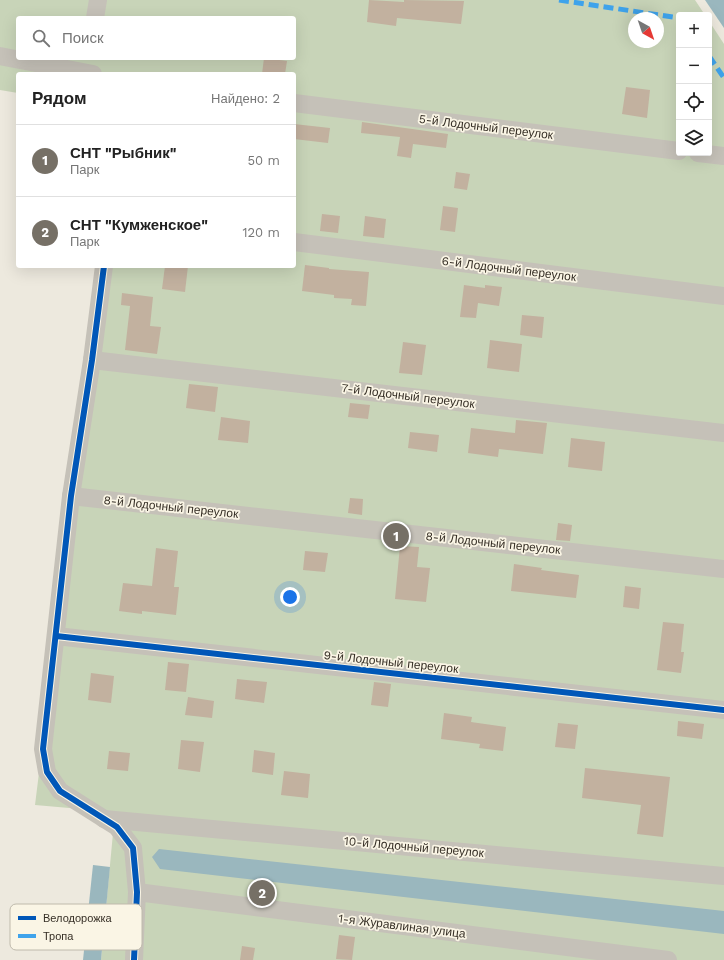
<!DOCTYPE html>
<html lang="ru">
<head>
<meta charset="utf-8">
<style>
  :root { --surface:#fff; --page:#f6f6f6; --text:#222; --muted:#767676; --line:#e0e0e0; --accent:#767066 }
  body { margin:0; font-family:"Work Sans",sans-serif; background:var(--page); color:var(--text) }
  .controls { position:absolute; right:12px; top:12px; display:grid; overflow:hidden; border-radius:4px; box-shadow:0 4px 16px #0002 }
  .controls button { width:36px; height:36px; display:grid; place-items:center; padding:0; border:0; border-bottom:1px solid var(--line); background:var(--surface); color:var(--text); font:20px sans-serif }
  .compass { position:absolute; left:628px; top:12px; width:36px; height:36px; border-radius:50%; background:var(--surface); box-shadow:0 4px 16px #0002; rotate:140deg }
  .you { position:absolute; left:290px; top:597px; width:14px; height:14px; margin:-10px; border:3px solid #fff; border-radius:50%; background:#1a73e8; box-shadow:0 0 0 6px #1a73e833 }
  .badge { display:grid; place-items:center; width:26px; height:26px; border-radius:50%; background:var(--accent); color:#fff; font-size:13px; font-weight:700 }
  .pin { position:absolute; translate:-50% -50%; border:2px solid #fff; box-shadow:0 1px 4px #0006 }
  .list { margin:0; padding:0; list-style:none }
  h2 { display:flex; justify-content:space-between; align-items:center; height:52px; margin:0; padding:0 16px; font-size:17px }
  h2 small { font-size:13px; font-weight:400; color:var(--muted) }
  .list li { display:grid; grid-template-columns:26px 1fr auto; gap:12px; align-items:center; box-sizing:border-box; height:72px; padding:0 16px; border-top:1px solid var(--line) }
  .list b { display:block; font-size:15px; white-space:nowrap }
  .list p { margin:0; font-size:13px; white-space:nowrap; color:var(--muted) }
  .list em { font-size:13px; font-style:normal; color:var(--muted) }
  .icon { flex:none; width:22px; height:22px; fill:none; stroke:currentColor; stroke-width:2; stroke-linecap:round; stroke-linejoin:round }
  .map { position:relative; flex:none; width:724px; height:960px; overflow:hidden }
  .search { position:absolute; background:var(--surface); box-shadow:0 4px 16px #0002; left:16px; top:16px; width:280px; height:44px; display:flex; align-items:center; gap:10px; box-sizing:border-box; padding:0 14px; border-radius:4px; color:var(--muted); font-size:15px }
  .panel { position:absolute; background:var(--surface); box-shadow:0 4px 16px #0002; left:16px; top:72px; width:280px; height:196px; border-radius:4px }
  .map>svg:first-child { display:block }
  .green { fill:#c8d4b8; fill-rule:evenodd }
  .water { fill:#9ab7be }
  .building { fill:#c2b19f }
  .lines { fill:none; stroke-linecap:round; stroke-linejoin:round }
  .street { stroke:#c5c1b8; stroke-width:18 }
  .quiet { stroke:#3fa3eb; stroke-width:5; stroke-dasharray:10 5; stroke-linecap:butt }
  .cycleway-casing { stroke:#faf5e5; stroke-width:8 }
  .cycleway { stroke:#0057b8; stroke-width:6 }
  .labels { text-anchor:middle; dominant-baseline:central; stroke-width:3.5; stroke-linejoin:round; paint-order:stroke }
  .street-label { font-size:12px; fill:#362f26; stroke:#faf5e5 }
  .key { fill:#faf5e5; stroke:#bfbaac; stroke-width:1 }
  .key-label { font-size:11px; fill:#362f26 }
</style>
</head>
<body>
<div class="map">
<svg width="724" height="960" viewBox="0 0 724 960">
  <rect width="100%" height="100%" fill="#ede9de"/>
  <path class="green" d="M 0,0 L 695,0 L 705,15 L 679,15 L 679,153 L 709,153 L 709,21 L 724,44 L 724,960 L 101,960 L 115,812 L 35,805 L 102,266 L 294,266 L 294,74 L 18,74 L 18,93 L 0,90 ZM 18,18 L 294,18 L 294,58 L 18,58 ZM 634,18 L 658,18 L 658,42 L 634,42 Z"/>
  <g class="water">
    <path d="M 705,0 L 724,0 L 724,28 Z"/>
    <path d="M 159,849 L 724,911 L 724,934 L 160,869 L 152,857 Z"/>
    <path d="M 93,865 L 110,867 L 101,960 L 83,960 Z"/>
  </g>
  <g class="building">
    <path d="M 369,0 L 404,2 L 404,0 L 464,1 L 461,24 L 397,18 L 396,26 L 367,22 Z"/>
    <path d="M 264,58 L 287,61 L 285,74 L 262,74 Z"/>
    <path d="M 626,87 L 650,90 L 647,118 L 622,114 Z"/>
    <path d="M 362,122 L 448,134 L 446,148 L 413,144 L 411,158 L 397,156 L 400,137 L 361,133 Z"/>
    <path d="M 294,124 L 330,128 L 328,143 L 294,139 Z"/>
    <path d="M 456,172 L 470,174 L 467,190 L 454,188 Z"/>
    <path d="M 443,206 L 458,208 L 455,232 L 440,230 Z"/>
    <path d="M 322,214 L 340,216 L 338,233 L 320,231 Z"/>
    <path d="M 365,216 L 386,219 L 384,238 L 363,236 Z"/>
    <path d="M 305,265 L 329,268 L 329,269 L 369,272 L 366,306 L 351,305 L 352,299 L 334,298 L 334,295 L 302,291 Z"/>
    <path d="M 165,266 L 188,266 L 185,292 L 162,289 Z"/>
    <path d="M 464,285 L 485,288 L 485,285 L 502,287 L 499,306 L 478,303 L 476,318 L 460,317 Z"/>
    <path d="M 122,293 L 153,297 L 150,326 L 161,327 L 157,354 L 125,350 L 130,306 L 121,305 Z"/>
    <path d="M 522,315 L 544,317 L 542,338 L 520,335 Z"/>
    <path d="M 490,340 L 522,344 L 519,372 L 487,368 Z"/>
    <path d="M 403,342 L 426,345 L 422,375 L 399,373 Z"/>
    <path d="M 189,384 L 218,387 L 215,412 L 186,408 Z"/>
    <path d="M 350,403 L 370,405 L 368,419 L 348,417 Z"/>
    <path d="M 221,417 L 250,421 L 248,443 L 218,440 Z"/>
    <path d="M 516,420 L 547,423 L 543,454 L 499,449 L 498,457 L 468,453 L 471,428 L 515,433 Z"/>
    <path d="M 410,432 L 439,435 L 437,452 L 408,448 Z"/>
    <path d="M 571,438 L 605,442 L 602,471 L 568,467 Z"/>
    <path d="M 350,498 L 363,499 L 362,515 L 348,513 Z"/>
    <path d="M 558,523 L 572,525 L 570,541 L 556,540 Z"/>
    <path d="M 400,546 L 419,547 L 417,567 L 430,568 L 426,602 L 395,599 Z"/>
    <path d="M 156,548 L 178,551 L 174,587 L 179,587 L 176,615 L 142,611 L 142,614 L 119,611 L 123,583 L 152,586 Z"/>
    <path d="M 305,551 L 328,553 L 325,572 L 303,570 Z"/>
    <path d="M 514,564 L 542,568 L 541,570 L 579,575 L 576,598 L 511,591 Z"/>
    <path d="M 625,586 L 641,588 L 639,609 L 623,607 Z"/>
    <path d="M 663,622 L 684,624 L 681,652 L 684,652 L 681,673 L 657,670 Z"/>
    <path d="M 168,662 L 189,664 L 186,692 L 165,690 Z"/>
    <path d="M 91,673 L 114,676 L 111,703 L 88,700 Z"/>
    <path d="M 237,679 L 267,682 L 264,703 L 235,699 Z"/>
    <path d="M 374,682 L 391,684 L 388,707 L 371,705 Z"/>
    <path d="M 188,697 L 214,701 L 212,718 L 185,715 Z"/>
    <path d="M 444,713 L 472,717 L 471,722 L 506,727 L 503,751 L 479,748 L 480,744 L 441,739 Z"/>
    <path d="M 678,721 L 704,724 L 702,739 L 677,736 Z"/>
    <path d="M 558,723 L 578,725 L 575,749 L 555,747 Z"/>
    <path d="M 181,740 L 204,742 L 200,772 L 178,769 Z"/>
    <path d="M 254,750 L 275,753 L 273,775 L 252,772 Z"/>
    <path d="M 109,751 L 130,753 L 128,771 L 107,769 Z"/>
    <path d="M 585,768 L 670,777 L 663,837 L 637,834 L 641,805 L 582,798 Z"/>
    <path d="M 284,771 L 310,774 L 308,798 L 281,795 Z"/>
    <path d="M 339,935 L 355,937 L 352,960 L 336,959 Z"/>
    <path d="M 242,946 L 255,948 L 253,960 L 240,960 Z"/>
  </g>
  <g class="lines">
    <g class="street">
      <path d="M 95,18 L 98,0"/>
      <path d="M 0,56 L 93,74"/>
      <path d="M 294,103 L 679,151"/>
      <path d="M 698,153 L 724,156"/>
      <path d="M 294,242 L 724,296"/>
      <path d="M 104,266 L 92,360 L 71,496 L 43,749 L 47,772 L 60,791 L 117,827 L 133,848 L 137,892 L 134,960"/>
      <path d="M 92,360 L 724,433"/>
      <path d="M 71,496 L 724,569"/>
      <path d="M 56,636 L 724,710"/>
      <path d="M 104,819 L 724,876"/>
      <path d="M 137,892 L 668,960"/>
    </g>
    <g class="quiet">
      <path d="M 559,0 L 679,18"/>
      <path d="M 709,56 L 724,78"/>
    </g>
    <defs>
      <g id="cycleway">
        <path d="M 104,266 L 92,360 L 71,496 L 43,749 L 47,772 L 60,791 L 117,827 L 133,848 L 137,892 L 134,960"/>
        <path d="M 56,636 L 724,710"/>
      </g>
    </defs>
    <use href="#cycleway" class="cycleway-casing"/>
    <use href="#cycleway" class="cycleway"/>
  </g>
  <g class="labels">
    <g class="street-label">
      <text transform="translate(486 127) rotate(7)">5-й Лодочный переулок</text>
      <text transform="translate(509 269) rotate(7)">6-й Лодочный переулок</text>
      <text transform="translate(408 396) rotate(7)">7-й Лодочный переулок</text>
      <text transform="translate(171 507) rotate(6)">8-й Лодочный переулок</text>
      <text transform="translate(493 543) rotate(6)">8-й Лодочный переулок</text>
      <text transform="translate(391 662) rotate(6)">9-й Лодочный переулок</text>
      <text transform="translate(414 847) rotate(5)">10-й Лодочный переулок</text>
      <text transform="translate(402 926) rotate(7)">1-я Журавлиная улица</text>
    </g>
  </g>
  <rect x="10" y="904" width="132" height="46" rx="6" class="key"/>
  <rect x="18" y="916" width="18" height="4" fill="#0057b8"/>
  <rect x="18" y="934" width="18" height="4" fill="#3fa3eb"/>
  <g class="key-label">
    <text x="43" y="922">Велодорожка</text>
    <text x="43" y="940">Тропа</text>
  </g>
</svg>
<div class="controls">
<button>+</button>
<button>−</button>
<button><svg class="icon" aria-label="locate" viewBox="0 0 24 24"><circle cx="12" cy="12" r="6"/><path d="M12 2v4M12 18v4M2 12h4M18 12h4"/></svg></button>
<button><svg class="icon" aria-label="layers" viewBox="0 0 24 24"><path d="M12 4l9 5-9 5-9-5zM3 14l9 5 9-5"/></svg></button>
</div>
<svg class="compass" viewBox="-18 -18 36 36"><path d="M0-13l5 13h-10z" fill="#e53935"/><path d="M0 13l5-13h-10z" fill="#767676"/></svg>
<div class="you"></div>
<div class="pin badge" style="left:396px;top:536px">1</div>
<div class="pin badge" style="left:262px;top:893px">2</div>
<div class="search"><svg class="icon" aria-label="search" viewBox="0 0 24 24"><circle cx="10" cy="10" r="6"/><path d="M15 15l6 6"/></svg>Поиск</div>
<section class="panel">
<h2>Рядом<small>Найдено: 2</small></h2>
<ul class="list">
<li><span class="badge">1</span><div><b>СНТ &quot;Рыбник&quot;</b><p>Парк</p></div><em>50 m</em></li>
<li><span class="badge">2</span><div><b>СНТ &quot;Кумженское&quot;</b><p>Парк</p></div><em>120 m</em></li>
</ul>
</section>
</div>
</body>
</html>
